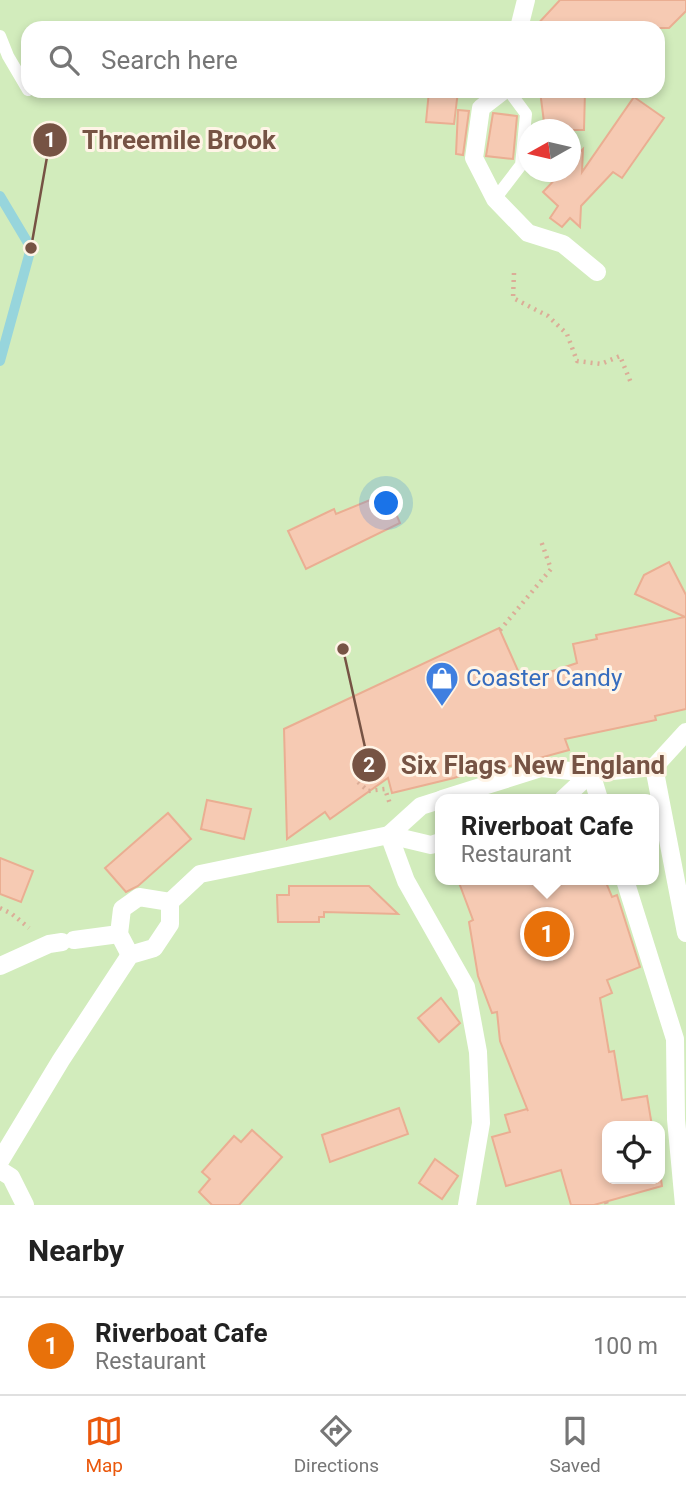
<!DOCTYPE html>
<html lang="en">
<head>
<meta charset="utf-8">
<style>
  :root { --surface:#fff; --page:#f2f2f2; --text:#222; --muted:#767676; --line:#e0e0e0; --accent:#ea580c }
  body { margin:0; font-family:Roboto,sans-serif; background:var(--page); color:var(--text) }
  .controls { position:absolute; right:21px; bottom:21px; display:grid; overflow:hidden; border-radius:14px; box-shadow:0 4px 10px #0003 }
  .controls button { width:63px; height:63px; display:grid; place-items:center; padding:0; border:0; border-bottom:2px solid var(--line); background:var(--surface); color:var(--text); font:35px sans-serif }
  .compass { position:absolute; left:518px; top:119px; width:63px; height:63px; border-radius:50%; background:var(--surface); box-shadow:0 4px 10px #0003; rotate:262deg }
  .you { position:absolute; left:387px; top:504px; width:24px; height:24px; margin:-18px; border:5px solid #fff; border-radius:50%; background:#1a73e8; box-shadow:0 0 0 10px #1a73e833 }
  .badge { display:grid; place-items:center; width:46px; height:46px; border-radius:50%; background:var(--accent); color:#fff; font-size:23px; font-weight:700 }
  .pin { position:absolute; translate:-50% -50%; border:4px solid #fff; box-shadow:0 2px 7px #0006 }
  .popup { position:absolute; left:435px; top:794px; width:224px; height:91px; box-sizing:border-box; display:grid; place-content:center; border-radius:14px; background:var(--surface); filter:drop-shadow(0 2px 5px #0005); font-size:23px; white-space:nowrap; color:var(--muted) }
  .popup b { font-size:26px; color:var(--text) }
  .popup::after { content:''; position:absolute; left:50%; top:100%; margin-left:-14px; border:14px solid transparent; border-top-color:var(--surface) }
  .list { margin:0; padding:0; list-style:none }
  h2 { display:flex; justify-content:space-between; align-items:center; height:91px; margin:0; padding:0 28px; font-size:30px }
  h2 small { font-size:23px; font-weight:400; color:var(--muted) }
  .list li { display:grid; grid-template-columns:46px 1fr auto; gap:21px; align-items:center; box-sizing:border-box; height:98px; padding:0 28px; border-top:2px solid var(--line) }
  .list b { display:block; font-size:26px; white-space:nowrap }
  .list p { margin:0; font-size:23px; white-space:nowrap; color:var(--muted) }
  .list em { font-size:23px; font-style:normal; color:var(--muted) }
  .icon { flex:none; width:38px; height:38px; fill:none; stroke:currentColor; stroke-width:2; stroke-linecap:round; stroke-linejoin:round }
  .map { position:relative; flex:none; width:686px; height:1205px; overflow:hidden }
  .search { position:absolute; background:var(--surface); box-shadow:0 4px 10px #0003; left:21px; right:21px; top:21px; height:77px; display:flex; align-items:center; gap:18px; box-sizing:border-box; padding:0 24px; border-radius:21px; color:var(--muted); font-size:26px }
  .sheet { height:189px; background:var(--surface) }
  nav { display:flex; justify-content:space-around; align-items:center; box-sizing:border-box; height:98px; border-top:2px solid var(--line); background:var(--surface); font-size:19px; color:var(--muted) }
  nav a { display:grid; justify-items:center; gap:4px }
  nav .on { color:var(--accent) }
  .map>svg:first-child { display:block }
  .green { fill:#d2ecbc; fill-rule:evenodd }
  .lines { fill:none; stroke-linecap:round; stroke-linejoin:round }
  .stream { stroke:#97d5dc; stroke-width:10 }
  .building { fill:#f6cab3; stroke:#eaae92; stroke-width:2 }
  .path { stroke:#dbad97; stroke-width:4.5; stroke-dasharray:2 5; stroke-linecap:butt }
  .service { stroke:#fff; stroke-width:12 }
  .pedestrian { stroke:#fff; stroke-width:18 }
  .labels { text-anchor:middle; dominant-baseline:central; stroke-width:6; stroke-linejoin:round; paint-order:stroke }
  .shop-label { font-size:24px; fill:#366cbe; stroke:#fff4e6; text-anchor:start }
  .leader { fill:none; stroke:#765344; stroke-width:2.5 }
  .callout-dot { fill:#765344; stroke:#fff4e6; stroke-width:2.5 }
  .mark-label { font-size:21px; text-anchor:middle; font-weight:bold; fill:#fff }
  .callout-label { font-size:26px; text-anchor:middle; font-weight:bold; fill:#765344; stroke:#fff4e6; stroke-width:6; stroke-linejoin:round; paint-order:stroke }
</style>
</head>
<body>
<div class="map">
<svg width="686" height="1205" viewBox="0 0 686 1205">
  <rect width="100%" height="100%" fill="#fef0de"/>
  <path class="green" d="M 0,0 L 686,0 L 686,1205 L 0,1205 ZM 28,28 L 658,28 L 658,91 L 28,91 ZM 528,130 L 570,130 L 570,172 L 528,172 ZM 440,799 L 654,799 L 654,880 L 440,880 ZM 607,1126 L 660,1126 L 660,1179 L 607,1179 Z"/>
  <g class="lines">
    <path class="stream" d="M 0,196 L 31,248 L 0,361"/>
  </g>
  <g class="building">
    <path d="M 560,0 L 686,0 L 686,11 L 669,28 L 534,28 Z"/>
    <path d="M 429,91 L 458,91 L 454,124 L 426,122 Z"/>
    <path d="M 540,91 L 585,91 L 584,130 L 545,130 Z"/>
    <path d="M 634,97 L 664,118 L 622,178 L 613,172 L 581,206 L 580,227 L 570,218 L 562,227 L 550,218 L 558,206 L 543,192 L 562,172 L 570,172 L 570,162 L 583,149 L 582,172 Z"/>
    <path d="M 458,110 L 469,111 L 463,155 L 456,154 Z"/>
    <path d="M 493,113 L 517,116 L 513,159 L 486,156 Z"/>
    <path d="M 387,493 L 400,523 L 306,569 L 288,531 L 334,509 L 336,514 Z"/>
    <path d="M 669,562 L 686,595 L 686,709 L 655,716 L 656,720 L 565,739 L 569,750 L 503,768 L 501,762 L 454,778 L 392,793 L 388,778 L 330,819 L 325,812 L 287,839 L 284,729 L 499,628 L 519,673 L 526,670 L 529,679 L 577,663 L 573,644 L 597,639 L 596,635 L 685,617 L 635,594 L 644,575 Z"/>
    <path d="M 207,800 L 251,809 L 244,839 L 201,829 Z"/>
    <path d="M 168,813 L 191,839 L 138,886 L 126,892 L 105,868 Z"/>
    <path d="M 0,858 L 33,871 L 21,902 L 0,894 Z"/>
    <path d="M 458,880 L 605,880 L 612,897 L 617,895 L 640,967 L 607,980 L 612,993 L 600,998 L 609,1052 L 614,1051 L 622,1100 L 647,1096 L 652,1126 L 607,1126 L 607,1179 L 661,1179 L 662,1186 L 594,1205 L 571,1205 L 561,1170 L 506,1186 L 492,1137 L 510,1132 L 505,1115 L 527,1109 L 528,1111 L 500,1041 L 497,1012 L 492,1013 L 478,976 L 469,922 L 473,920 Z"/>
    <path d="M 289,886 L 369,886 L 398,914 L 324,912 L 324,917 L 319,917 L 319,922 L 278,922 L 277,895 L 289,895 Z"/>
    <path d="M 441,998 L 460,1023 L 439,1042 L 418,1018 Z"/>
    <path d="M 399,1108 L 408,1134 L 330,1162 L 322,1135 Z"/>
    <path d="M 252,1130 L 282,1157 L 239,1205 L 212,1205 L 199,1192 L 210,1179 L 202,1172 L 234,1136 L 241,1142 Z"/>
    <path d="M 435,1159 L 458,1176 L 442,1199 L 419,1183 Z"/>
  </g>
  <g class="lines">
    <g class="path">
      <path d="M 514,273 L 513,298 L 548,316 L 567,334 L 577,361 L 601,364 L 620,356 L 631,383"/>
      <path d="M 500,630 L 551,569 L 541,541"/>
      <path d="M 358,782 L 368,791 L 385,789 L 390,804"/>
      <path d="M 0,908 L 12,914 L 29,928"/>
      <path d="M 606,1202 L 607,1205"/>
    </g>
    <g class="service">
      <path d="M 0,36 L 8,56 L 28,90"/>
      <path d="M 495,199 L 521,165 L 526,114 L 509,91"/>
    </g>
    <g class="pedestrian">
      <path d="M 519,28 L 526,0"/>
      <path d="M 503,91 L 481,108 L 474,158 L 495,199 L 528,233 L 563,244 L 597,272"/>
      <path d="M 686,732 L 654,767 L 686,933"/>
      <path d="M 442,799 L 541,768 L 591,773 L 599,799"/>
      <path d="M 563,799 L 591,773 L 654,767"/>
      <path d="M 440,800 L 421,806 L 389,835 L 406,881 L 466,987 L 478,1052 L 481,1123 L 467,1205"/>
      <path d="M 625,880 L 675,1039 L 676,1119 L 684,1205"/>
      <path d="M 74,940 L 119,934"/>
      <path d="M 130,955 L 119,934 L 122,909 L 139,897 L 170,902"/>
      <path d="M 0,966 L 49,944 L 62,942"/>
      <path d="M 0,1161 L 61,1060 L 130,955 L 154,948 L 170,924 L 170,902 L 200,874 L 389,835 L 431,845 L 440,842"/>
      <path d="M 0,1170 L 11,1177 L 25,1205"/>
    </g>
  </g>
  <defs>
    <symbol id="shop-pin" viewBox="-11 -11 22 30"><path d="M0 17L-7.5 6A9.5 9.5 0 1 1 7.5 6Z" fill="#3f7fe0" stroke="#fff4e6"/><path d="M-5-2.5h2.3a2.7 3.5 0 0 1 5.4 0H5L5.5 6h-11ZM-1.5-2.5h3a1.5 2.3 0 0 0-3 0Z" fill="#fff"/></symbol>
  </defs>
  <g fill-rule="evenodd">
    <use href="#shop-pin" x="423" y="659" width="38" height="52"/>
  </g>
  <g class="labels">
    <g class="shop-label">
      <text x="466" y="678">Coaster Candy</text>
    </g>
  </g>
  <path class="leader" d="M31 248L50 140M343 649L369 765"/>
  <g class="callout-dot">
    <circle cx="31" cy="248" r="7"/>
    <circle cx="343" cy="649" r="7"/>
    <circle cx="50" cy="140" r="18"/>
    <circle cx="369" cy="765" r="18"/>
  </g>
  <g class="mark-label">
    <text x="50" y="147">1</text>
    <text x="369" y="772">2</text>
  </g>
  <g class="callout-label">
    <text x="179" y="149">Threemile Brook</text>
    <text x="533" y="774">Six Flags New England</text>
  </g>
</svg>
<div class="controls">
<button><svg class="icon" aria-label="locate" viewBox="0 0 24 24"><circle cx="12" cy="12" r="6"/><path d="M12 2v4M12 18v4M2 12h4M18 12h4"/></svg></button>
</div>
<svg class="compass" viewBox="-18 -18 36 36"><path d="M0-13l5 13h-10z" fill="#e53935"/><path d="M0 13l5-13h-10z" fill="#767676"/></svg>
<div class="you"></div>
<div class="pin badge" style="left:547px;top:934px;background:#e8710a">1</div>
<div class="popup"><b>Riverboat Cafe</b>Restaurant</div>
<div class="search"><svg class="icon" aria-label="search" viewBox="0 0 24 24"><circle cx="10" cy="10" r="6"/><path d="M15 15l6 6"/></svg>Search here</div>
</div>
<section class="sheet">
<h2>Nearby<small></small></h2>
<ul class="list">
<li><span class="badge" style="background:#e8710a">1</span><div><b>Riverboat Cafe</b><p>Restaurant</p></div><em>100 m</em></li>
</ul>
</section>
<nav>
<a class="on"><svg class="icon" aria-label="map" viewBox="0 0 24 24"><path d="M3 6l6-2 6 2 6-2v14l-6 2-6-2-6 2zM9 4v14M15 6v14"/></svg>Map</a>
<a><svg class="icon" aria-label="directions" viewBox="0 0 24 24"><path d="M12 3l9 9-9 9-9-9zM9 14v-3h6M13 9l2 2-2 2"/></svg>Directions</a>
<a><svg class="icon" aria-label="saved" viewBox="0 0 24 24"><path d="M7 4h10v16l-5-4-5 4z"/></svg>Saved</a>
</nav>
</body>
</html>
